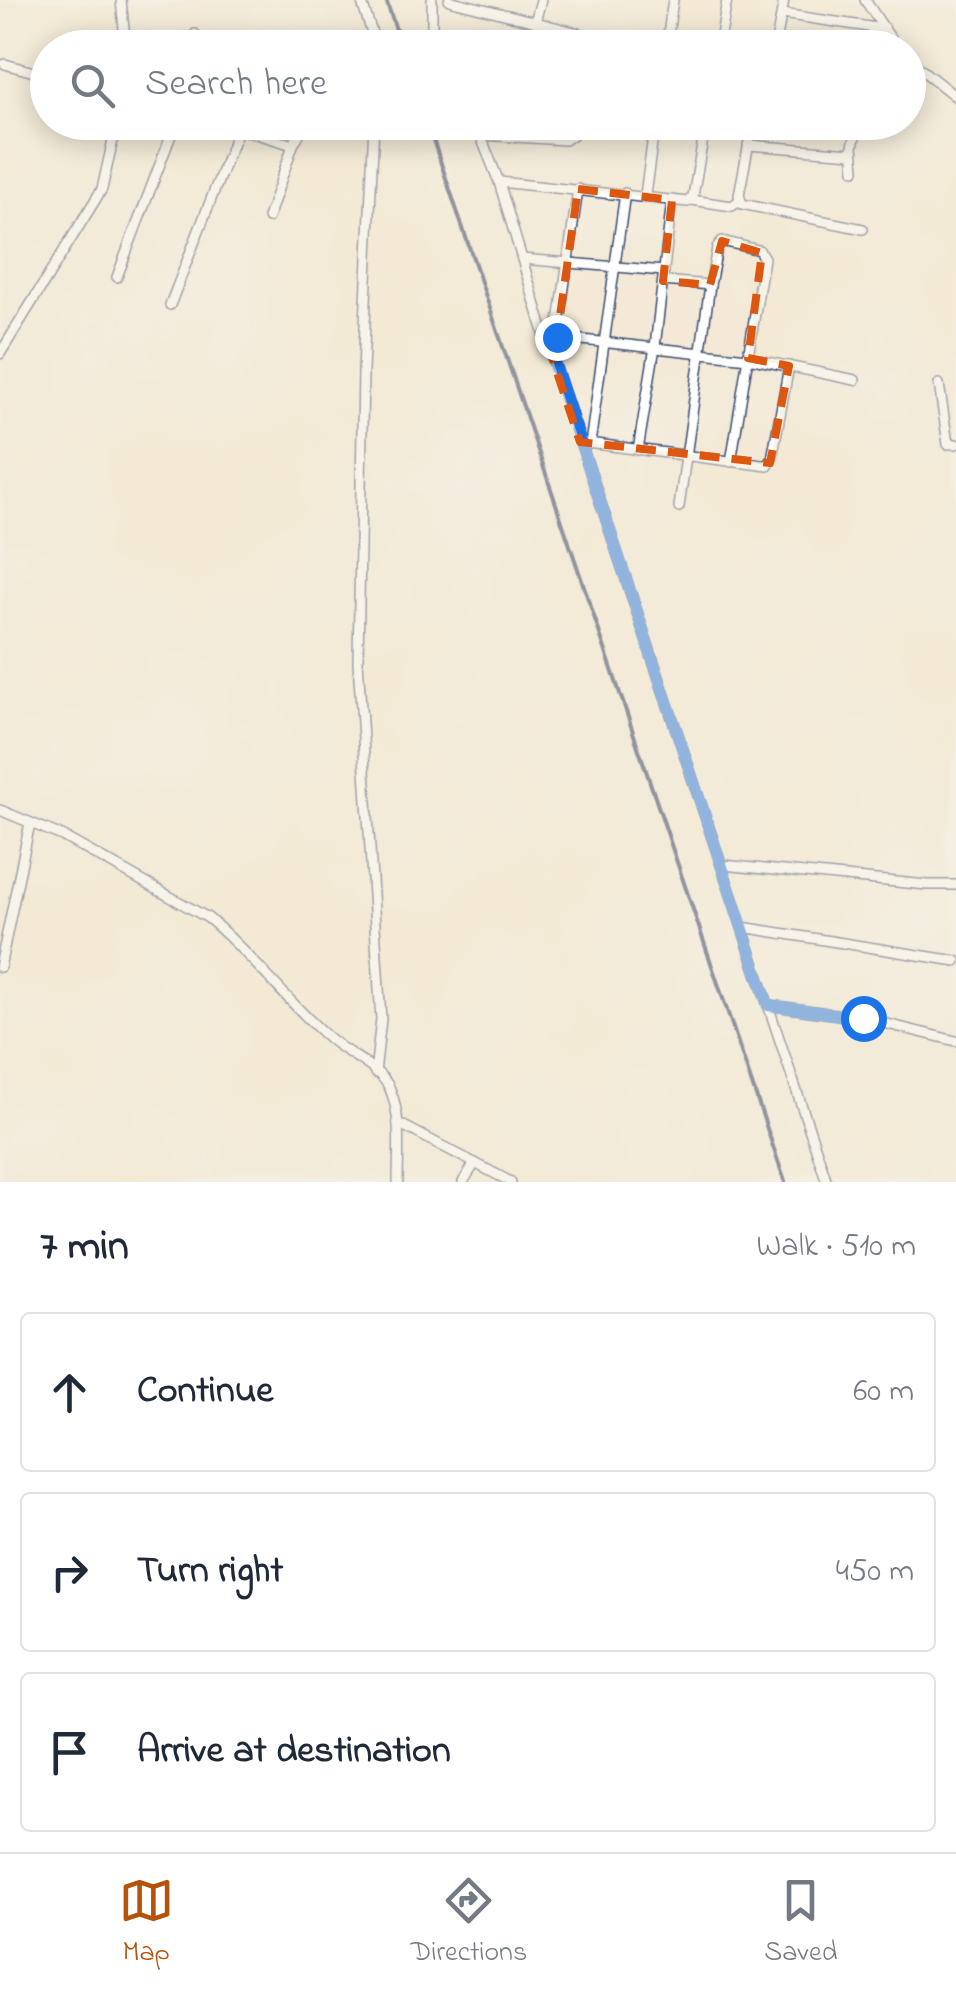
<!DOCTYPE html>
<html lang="en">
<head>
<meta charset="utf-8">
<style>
  :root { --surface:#fff; --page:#f2f2f3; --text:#1f2937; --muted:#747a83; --line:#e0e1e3; --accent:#b45309 }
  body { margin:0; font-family:"Indie Flower",sans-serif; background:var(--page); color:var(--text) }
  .stop { position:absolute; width:30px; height:30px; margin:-22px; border:8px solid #1a73e8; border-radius:50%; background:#fff }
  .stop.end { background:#1a73e8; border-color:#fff; box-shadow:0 2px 10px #0008 }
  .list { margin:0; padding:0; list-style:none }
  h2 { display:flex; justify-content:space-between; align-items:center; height:130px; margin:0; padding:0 40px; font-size:42px }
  h2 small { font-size:32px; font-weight:400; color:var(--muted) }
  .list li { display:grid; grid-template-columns:65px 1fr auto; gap:30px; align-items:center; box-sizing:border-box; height:160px; margin:0 20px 20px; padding:0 20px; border:2px solid var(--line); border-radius:10px }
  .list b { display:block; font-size:38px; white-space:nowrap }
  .list em { font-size:32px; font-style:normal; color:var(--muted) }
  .icon { flex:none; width:55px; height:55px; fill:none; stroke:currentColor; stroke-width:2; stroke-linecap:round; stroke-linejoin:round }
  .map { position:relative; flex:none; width:956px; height:1182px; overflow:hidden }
  .search { position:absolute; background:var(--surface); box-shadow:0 5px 25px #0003; left:30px; right:30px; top:30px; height:110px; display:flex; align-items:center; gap:25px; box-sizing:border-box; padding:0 35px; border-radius:55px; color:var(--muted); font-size:38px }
  .sheet { height:670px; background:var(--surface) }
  nav { display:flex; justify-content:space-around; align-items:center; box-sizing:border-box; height:140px; border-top:2px solid var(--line); background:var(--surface); font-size:28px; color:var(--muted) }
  nav a { display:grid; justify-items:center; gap:5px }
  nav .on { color:var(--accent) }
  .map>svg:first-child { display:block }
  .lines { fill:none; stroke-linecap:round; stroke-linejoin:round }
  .street-casing { stroke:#3b4b70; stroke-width:12 }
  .street { stroke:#fff; stroke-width:9 }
  .rail { stroke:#1b2f5e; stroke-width:4 }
  .route { stroke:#1a73e8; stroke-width:12 }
  .marked { fill:none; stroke:#de5710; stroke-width:8; stroke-dasharray:20 12; stroke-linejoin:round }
</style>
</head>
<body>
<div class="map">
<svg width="956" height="1182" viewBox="0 0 956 1182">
  <rect width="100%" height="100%" fill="#f6f6f2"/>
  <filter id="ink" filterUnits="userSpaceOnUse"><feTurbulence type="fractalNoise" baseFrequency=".01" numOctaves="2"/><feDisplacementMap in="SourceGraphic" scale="20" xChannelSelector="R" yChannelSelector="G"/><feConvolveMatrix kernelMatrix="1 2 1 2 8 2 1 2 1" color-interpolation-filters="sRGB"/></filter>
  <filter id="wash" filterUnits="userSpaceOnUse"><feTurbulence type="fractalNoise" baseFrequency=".0048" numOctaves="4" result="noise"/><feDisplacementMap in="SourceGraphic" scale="40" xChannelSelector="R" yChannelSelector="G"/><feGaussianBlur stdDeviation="2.25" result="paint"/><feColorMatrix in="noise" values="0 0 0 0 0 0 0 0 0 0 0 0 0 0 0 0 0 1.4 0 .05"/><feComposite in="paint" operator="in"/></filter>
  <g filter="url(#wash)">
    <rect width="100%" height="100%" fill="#f3e9d6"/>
  </g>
  <g filter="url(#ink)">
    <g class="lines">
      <defs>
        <g id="street">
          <path d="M 121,0 L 126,48"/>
          <path d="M 361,0 L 377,48"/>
          <path d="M 432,0 L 432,26 L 440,48"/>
          <path d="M 449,0 L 610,41"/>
          <path d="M 865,0 L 897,48"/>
          <path d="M 782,14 L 883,29"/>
          <path d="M 535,22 L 541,0"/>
          <path d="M 193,48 L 195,34"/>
          <path d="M 666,48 L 673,0"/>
          <path d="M 719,48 L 727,0"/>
          <path d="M 775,48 L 784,0"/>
          <path d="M 908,59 L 956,97"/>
          <path d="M 5,64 L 48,76"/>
          <path d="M 217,122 L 293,145"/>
          <path d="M 374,122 L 363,371 L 358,661 L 381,1019 L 375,1073"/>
          <path d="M 475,122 L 499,182 L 545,336 L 827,1182"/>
          <path d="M 753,122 L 739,195 L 742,204 L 863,229"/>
          <path d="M 481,135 L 565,140 L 573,135 L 574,122"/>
          <path d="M 748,145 L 853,153"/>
          <path d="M 855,170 L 853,146 L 859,122"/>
          <path d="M 499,182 L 688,202 L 693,196 L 706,122"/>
          <path d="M 645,195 L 655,122"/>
          <path d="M 692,200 L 732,206 L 739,201"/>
          <path d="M 268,218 L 293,145 L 306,122"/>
          <path d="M 522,259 L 664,271"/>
          <path d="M 117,277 L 176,122"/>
          <path d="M 663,281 L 710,285"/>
          <path d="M 170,305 L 241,122"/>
          <path d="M 545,336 L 748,358 L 855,380"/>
          <path d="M 557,337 L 578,189"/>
          <path d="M 0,354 L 102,189 L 117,122"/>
          <path d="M 939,384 L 948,444 L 956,444"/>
          <path d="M 580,442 L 768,466 L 772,459 L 789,366"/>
          <path d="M 590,444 L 625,193"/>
          <path d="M 638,450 L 655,347 L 672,200"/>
          <path d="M 679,507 L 710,285 L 717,248 L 722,241 L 759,250 L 764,258 L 731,462"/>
          <path d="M 0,810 L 62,836 L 208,918 C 252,954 287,1002 330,1039 C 348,1055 380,1067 390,1089 C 402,1117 398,1152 398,1182"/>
          <path d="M 723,865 L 927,885 L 956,885"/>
          <path d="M 742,927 L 956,961"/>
          <path d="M 0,967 L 30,823"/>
          <path d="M 768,1005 L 863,1018 L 956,1041"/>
          <path d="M 398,1123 L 511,1182"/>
          <path d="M 463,1182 L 475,1163"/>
        </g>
      </defs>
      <use href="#street" class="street-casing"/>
      <use href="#street" class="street"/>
      <g class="rail">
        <path d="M 386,0 L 402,48"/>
        <path d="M 427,122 L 785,1182"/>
      </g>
    </g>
  </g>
  <g class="lines" filter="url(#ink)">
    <path class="route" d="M 557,337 L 545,336 L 768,1005 L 863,1018"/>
  </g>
  <path d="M0 0H956V1182H0ZM 578,189 L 672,200 L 663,281 L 710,285 L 722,241 L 762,253 L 748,358 L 789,366 L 770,463 L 580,442 L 545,336 L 557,337 Z" fill="#f3e9d6" fill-opacity=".55" fill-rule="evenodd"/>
  <path class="marked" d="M 578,189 L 672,200 L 663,281 L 710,285 L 722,241 L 762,253 L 748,358 L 789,366 L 770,463 L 580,442 L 545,336 L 557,337 Z"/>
</svg>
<div class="stop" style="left:863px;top:1018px"></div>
<div class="stop end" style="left:557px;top:337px"></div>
<div class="search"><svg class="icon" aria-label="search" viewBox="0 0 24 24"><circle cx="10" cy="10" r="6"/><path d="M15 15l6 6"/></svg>Search here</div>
</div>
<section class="sheet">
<h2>7 min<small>Walk · 510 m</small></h2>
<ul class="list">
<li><svg class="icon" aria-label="ahead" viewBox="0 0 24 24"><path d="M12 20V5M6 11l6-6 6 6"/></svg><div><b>Continue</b></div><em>60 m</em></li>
<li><svg class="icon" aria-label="right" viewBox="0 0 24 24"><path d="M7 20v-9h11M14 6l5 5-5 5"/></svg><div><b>Turn right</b></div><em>450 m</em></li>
<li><svg class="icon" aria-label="arrive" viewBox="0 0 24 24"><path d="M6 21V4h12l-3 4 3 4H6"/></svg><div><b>Arrive at destination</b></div></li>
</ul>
</section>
<nav>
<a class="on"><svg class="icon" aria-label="map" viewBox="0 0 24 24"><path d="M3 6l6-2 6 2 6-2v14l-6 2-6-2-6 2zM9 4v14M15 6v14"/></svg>Map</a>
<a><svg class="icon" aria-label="directions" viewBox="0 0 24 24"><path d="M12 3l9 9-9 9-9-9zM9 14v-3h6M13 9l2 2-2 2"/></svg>Directions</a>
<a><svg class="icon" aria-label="saved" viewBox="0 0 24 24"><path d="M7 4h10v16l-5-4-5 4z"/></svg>Saved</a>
</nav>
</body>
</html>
